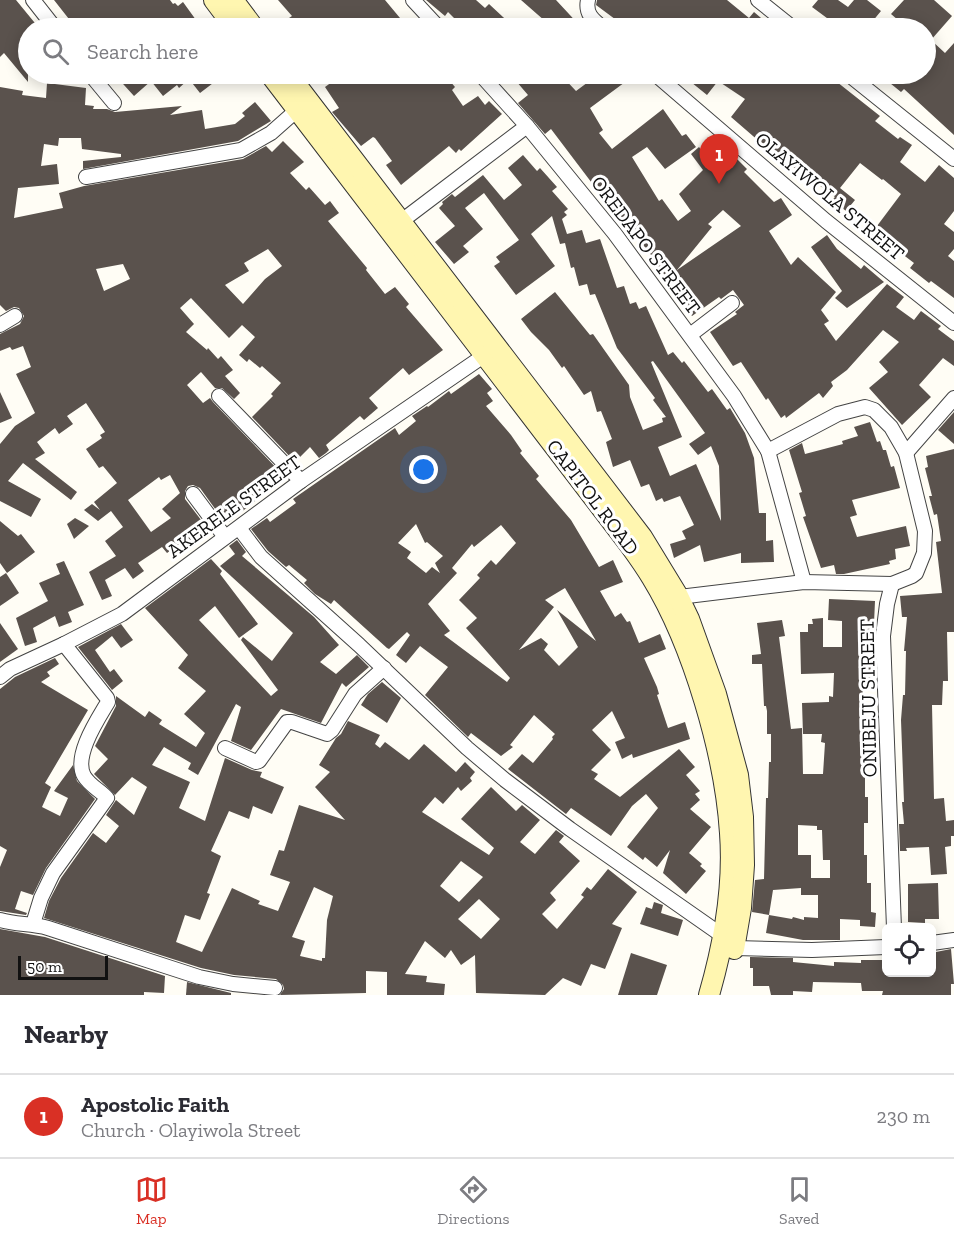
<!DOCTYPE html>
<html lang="en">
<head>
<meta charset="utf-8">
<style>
  :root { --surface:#fff; --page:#f2f2f3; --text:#2b2b33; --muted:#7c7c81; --line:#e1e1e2; --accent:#d93025 }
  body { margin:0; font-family:"Zilla Slab",serif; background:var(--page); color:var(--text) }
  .controls { position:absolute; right:18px; bottom:18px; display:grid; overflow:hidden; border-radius:9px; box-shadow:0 3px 15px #0003 }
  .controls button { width:54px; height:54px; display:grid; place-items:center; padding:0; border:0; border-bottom:2px solid var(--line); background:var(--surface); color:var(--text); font:30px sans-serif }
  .scale { position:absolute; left:18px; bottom:15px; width:90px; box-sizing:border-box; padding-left:6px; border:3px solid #111; border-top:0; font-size:16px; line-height:21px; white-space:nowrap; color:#111; -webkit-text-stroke:4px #fff; paint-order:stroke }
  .you { position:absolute; left:424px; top:470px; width:21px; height:21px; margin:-15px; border:4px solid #fff; border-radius:50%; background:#1a73e8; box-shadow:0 0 0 9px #1a73e833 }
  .badge { display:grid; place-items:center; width:39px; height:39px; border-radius:50%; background:var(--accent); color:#fff; font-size:20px; font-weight:700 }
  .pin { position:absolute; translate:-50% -50px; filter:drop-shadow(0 2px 3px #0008) }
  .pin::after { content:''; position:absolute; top:32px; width:21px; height:18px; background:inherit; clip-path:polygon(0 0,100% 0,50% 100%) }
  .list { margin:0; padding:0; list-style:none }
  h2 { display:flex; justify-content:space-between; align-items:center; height:78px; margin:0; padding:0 24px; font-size:26px }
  h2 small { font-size:20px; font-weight:400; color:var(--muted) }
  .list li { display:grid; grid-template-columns:39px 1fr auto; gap:18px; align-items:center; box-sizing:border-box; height:84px; padding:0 24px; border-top:2px solid var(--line) }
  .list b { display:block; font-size:22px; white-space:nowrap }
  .list p { margin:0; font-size:20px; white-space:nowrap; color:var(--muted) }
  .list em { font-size:20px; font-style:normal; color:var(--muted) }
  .icon { flex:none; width:33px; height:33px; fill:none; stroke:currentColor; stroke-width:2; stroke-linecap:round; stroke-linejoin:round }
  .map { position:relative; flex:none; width:954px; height:995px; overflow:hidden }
  .search { position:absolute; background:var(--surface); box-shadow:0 3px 15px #0003; left:18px; right:18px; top:18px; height:66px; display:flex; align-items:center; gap:15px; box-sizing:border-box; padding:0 21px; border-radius:33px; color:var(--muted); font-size:22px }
  .sheet { height:162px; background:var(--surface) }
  nav { display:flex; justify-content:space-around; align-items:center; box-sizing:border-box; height:84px; border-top:2px solid var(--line); background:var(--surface); font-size:16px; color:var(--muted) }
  nav a { display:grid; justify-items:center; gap:3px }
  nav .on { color:var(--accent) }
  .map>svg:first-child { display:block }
  .building { fill:#5a524d; fill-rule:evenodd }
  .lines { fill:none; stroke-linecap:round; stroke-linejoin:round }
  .street-casing { stroke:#444; stroke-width:16 }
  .secondary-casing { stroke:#333; stroke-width:22 }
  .street { stroke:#fff; stroke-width:14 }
  .secondary { stroke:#fff6b0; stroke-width:20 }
  .labels { text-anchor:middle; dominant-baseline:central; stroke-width:6; stroke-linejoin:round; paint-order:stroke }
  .street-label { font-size:20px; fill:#111; stroke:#fff }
</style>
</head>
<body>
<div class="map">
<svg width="954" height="995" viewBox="0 0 954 995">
  <rect width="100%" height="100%" fill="#fffdf5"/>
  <g class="building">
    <path d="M 0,0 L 16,0 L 39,28 L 28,28 L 28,82 L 4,53 L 0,57 Z"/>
    <path d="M 54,0 L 170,0 L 173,4 L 175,3 L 178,6 L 183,2 L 196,20 L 183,28 L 76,28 Z"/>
    <path d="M 278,0 L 385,0 L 405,24 L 400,28 L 298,28 L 289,18 L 292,16 Z"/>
    <path d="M 426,0 L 476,0 L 485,8 L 489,4 L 515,28 L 464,28 L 448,12 L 445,16 Z"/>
    <path d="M 521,0 L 556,0 L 582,28 L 536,28 L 545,21 Z"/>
    <path d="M 597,0 L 727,0 L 749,18 L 754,12 L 773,28 L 627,28 L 596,5 Z"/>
    <path d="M 818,0 L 838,0 L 848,7 L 854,0 L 867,0 L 881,11 L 867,28 L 831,28 L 835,24 L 812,7 Z"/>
    <path d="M 904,0 L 934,0 L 952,16 L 931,40 L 945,53 L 954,43 L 954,135 L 904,89 L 901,92 L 885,79 L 889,74 L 926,74 L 926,28 L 891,28 L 898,20 L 891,14 Z"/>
    <path d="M 114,74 L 225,74 L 200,93 L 189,79 L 179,88 L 177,85 L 163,96 L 151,81 L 134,96 Z"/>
    <path d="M 332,74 L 444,74 L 455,87 L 452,90 L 463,106 L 478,96 L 485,105 L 489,101 L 502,114 L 461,151 L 459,149 L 456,153 L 449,146 L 401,185 L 386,165 L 392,161 L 375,138 L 373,137 L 361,146 L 332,112 L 339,108 L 325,87 L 336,79 Z"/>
    <path d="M 510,74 L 560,74 L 576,91 L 599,74 L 636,74 L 590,108 L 603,130 L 599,133 L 612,149 L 663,109 L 682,136 L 686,134 L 696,147 L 665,169 L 647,147 L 632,157 L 659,201 L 662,199 L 678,221 L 691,211 L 679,194 L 703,170 L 691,154 L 699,147 L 711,163 L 723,151 L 732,161 L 736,158 L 747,169 L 744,172 L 774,202 L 781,198 L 792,215 L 769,231 L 791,265 L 798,257 L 836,292 L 821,310 L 829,321 L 824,324 L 836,341 L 887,284 L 904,297 L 896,307 L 914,320 L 921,311 L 941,326 L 938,329 L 954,341 L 954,366 L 943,358 L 919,385 L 931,397 L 902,425 L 869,388 L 888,372 L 879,362 L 899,342 L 883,330 L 847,370 L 831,382 L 833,386 L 823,398 L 819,393 L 786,418 L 785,415 L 781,418 L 768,398 L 766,400 L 741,362 L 733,366 L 710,332 L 737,314 L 735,312 L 744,305 L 733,290 L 721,299 L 719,297 L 692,316 L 677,297 L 679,296 L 647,258 L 651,255 L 634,233 L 633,234 L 604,199 L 551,129 L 545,134 L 518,103 L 528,95 ZM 723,210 L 741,226 L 677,270 L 712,227 L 708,224 Z"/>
    <path d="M 681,74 L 830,74 L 838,81 L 837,82 L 880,116 L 875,121 L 898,139 L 900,137 L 912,145 L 900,162 L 925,182 L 939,165 L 954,178 L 954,211 L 944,224 L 954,232 L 954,249 L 948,256 L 954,261 L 954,298 L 931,281 L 929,283 L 910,268 L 914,263 L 889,244 L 887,246 L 871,234 L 901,194 L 883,179 L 882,180 L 860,163 L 840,188 L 855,200 L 846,211 L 832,200 L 835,197 L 815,182 L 814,184 L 774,151 L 767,148 L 731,117 L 745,99 L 718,81 L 707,95 Z"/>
    <path d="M 47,83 L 86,88 L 85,105 L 94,106 L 93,109 L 107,109 L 115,112 L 182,106 L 170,115 L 202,110 L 205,129 L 235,124 L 245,116 L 242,113 L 255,102 L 271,121 L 238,141 L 83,169 L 83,161 L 121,157 L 121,154 L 82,149 L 81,138 L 59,138 L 58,146 L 44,144 L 41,166 L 57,164 L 59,184 L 18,188 L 14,218 L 63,208 L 59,193 L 84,186 L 243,159 L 266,146 L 272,152 L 283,141 L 304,162 L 290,173 L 306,190 L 309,187 L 325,205 L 330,201 L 339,213 L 328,221 L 367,268 L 366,270 L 385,294 L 395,287 L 409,304 L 406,307 L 443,350 L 409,375 L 403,368 L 369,398 L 378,408 L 364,420 L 360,416 L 326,445 L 329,450 L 326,453 L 319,458 L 310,447 L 295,462 L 252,417 L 273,396 L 271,394 L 281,383 L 262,366 L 260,368 L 249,359 L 247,362 L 239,355 L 255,337 L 242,325 L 229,338 L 191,298 L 180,308 L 194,324 L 186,332 L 207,350 L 208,348 L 218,359 L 221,356 L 233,370 L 225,376 L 240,393 L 234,399 L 222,388 L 215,388 L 201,372 L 187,385 L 203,403 L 210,398 L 213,402 L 285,477 L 229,522 L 223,515 L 221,517 L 200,488 L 193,485 L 188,486 L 185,491 L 185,499 L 208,529 L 192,542 L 188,538 L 167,553 L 162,547 L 138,563 L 144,571 L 133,579 L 125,568 L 105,580 L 112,596 L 102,600 L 89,572 L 116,556 L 105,541 L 123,527 L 111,511 L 98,521 L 84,510 L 92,504 L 100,510 L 94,502 L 117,483 L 103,466 L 99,468 L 86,449 L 102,438 L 100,435 L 105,432 L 86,403 L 67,416 L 73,424 L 59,434 L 55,428 L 37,442 L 45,453 L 35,459 L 77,492 L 71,500 L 23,463 L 8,481 L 41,499 L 31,517 L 0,501 L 0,444 L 15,426 L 35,413 L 16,374 L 31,367 L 23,346 L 12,350 L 10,347 L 0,351 L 0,334 L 20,324 L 24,316 L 19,308 L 14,307 L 6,311 L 0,305 L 0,87 L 23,91 L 22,95 L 46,98 ZM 268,249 L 282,266 L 265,279 L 243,304 L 225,285 L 249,271 L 244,263 ZM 123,264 L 130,279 L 104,291 L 96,269 ZM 170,475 L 180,493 L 162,509 L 171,518 L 151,532 L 128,500 L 159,477 L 161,480 Z"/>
    <path d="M 523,155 L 537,171 L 540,168 L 557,187 L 552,191 L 568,209 L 564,212 L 567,215 L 562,219 L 567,234 L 582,230 L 586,243 L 600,239 L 617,288 L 624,286 L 630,304 L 636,302 L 639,309 L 646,306 L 668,355 L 673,352 L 682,363 L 684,361 L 708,392 L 712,389 L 727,410 L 730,408 L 745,433 L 754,458 L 759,513 L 766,513 L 766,541 L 773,540 L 774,562 L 741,563 L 741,553 L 704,562 L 700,545 L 674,558 L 670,544 L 686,539 L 682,531 L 694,525 L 680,496 L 664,502 L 662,498 L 656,501 L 649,484 L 641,487 L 630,460 L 613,467 L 606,442 L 612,439 L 601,411 L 597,412 L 591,391 L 584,395 L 564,366 L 562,368 L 549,350 L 531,332 L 521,319 L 555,292 L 590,335 L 593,334 L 629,385 L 630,397 L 643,430 L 663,422 L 662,418 L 666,417 L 653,400 L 655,398 L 617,348 L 595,294 L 590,295 L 587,284 L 579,286 L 574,267 L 571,268 L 565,243 L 560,244 L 552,216 L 531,234 L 555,266 L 516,295 L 494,266 L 500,262 L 496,257 L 519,240 L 484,193 L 465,208 L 483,229 L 463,246 L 469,252 L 454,264 L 435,242 L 455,226 L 439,208 L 443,204 L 442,202 L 452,194 L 455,197 L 483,175 L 504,200 L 522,185 L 508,168 ZM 653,361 L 705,433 L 689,444 L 698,455 L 711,446 L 719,466 L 721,521 L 696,464 L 670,476 L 658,447 L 682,437 L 651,362 Z"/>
    <path d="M 827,235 L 837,249 L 861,269 L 864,265 L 884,282 L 847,308 L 835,298 L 842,291 L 811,247 Z"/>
    <path d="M 479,374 L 492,389 L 487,393 L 493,401 L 486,406 L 511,435 L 522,451 L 520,453 L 539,476 L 536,479 L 571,520 L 599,567 L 613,560 L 623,582 L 600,591 L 615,617 L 621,613 L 627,622 L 630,621 L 639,643 L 660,634 L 666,649 L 644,658 L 657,687 L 659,694 L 657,695 L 668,728 L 685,722 L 690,739 L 633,758 L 632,754 L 622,759 L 615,742 L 625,738 L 612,711 L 592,730 L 611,750 L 591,770 L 598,774 L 594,779 L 620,797 L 679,749 L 695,767 L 686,775 L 700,791 L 695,794 L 700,800 L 690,809 L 711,827 L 689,853 L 702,864 L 700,866 L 706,871 L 686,894 L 663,873 L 670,850 L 657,867 L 645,857 L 643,860 L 627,847 L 658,808 L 646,794 L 632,806 L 611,836 L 571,808 L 566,814 L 508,769 L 522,754 L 533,763 L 553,739 L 552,737 L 555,734 L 534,715 L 510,745 L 513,747 L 501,756 L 471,733 L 468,737 L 425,695 L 448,667 L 420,646 L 406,663 L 396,655 L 410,635 L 407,632 L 389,649 L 387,648 L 334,600 L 331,604 L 315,594 L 304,583 L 307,580 L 289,565 L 286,567 L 268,551 L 251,529 L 267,518 L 270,522 L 296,503 L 293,499 L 395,428 L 399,435 L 416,421 L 412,416 L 427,406 L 428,407 L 449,391 L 451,394 ZM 416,524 L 425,543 L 427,542 L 443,556 L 435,563 L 440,573 L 432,567 L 426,573 L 407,558 L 411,552 L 398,543 ZM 501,525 L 516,543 L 496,565 L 491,560 L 477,575 L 480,578 L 459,600 L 477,618 L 466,628 L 510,678 L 507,682 L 444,635 L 450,631 L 428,604 L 457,573 L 452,568 L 472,544 L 474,547 ZM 565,588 L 596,641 L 557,610 L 578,647 L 559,666 L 544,650 L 548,644 L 541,638 L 519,650 L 554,607 L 545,600 Z"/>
    <path d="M 0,392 L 12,418 L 0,423 Z"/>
    <path d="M 954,412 L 954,444 L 938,430 Z"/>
    <path d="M 870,422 L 877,442 L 880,441 L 883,450 L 886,450 L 891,467 L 894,466 L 900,488 L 852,500 L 857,515 L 850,517 L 857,537 L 906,526 L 910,546 L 895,549 L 896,559 L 889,561 L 890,564 L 844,574 L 836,574 L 834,565 L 821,568 L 803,517 L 806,516 L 799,493 L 802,492 L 789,450 L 802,443 L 805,454 L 843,444 L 842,441 L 858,436 L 854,427 Z"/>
    <path d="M 954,449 L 954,632 L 947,632 L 948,681 L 943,681 L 942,705 L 932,705 L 934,799 L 944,798 L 946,821 L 954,820 L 954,836 L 951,836 L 951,846 L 945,847 L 947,874 L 931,875 L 929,847 L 906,848 L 907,851 L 900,851 L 899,824 L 904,824 L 902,802 L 904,802 L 901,720 L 903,695 L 905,695 L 906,651 L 904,651 L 907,617 L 902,617 L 900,596 L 942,593 L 936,542 L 941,541 L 937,514 L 934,515 L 929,496 L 932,496 L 925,468 L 928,467 L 926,456 Z"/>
    <path d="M 75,518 L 89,526 L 74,539 L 67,524 Z"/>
    <path d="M 0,521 L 18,536 L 21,534 L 35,552 L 7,573 L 0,563 Z"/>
    <path d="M 237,540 L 246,552 L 242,556 L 314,617 L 339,645 L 320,662 L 336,674 L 357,655 L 369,667 L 346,687 L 342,683 L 321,723 L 281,709 L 251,750 L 231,741 L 241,707 L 236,704 L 198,775 L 188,769 L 191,763 L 164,747 L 152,765 L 190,782 L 179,808 L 205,821 L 225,758 L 252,770 L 262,772 L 260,777 L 284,787 L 272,814 L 253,806 L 249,819 L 229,811 L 211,851 L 221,856 L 207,893 L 210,894 L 200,920 L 185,915 L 176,942 L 202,952 L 232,888 L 260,901 L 258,904 L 278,911 L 290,882 L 270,875 L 279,850 L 284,851 L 299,805 L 345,820 L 315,787 L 330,772 L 319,765 L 336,738 L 341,734 L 348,721 L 380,735 L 375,744 L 380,748 L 385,742 L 409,760 L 424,744 L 456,772 L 465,762 L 475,772 L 470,778 L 472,781 L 461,791 L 458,787 L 443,804 L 435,797 L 422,812 L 489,855 L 494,848 L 461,819 L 491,787 L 516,811 L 522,805 L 540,820 L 520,842 L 535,854 L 556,830 L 564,836 L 559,842 L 580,861 L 550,893 L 556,900 L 542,914 L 557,929 L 584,897 L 581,895 L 587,887 L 591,890 L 608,869 L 637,892 L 612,924 L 622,928 L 605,969 L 591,964 L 581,986 L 563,978 L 545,995 L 476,993 L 475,955 L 461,965 L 451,950 L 445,958 L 425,941 L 405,974 L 427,976 L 426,982 L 445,984 L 444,995 L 387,995 L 387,972 L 366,971 L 366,993 L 280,995 L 284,989 L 283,985 L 276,979 L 234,975 L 201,968 L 44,918 L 49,901 L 61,878 L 93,833 L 106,843 L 119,826 L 106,815 L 116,800 L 134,815 L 147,787 L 132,777 L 115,795 L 94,774 L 108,759 L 95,746 L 116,706 L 116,696 L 145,717 L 149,711 L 162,720 L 159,724 L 196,747 L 205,733 L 184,714 L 206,691 L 178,668 L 188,655 L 145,608 L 211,559 L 222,571 L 220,574 L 258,624 L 239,638 L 215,606 L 199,620 L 271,696 L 278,690 L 241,640 L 243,637 L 272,661 L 293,633 L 220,566 L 235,554 L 229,546 ZM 461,861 L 483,877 L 459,902 L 440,886 ZM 314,887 L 333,896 L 327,920 L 325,958 L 322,958 L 322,961 L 300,956 L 305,941 L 292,937 ZM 479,899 L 500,919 L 481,939 L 458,919 Z"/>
    <path d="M 64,561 L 84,605 L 68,612 L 72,622 L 59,627 L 55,616 L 33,628 L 37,642 L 25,646 L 16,618 L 48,601 L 39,583 L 60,574 L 56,564 Z"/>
    <path d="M 6,573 L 19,593 L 0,606 L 0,577 Z"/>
    <path d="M 829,599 L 875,601 L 873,646 L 874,684 L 863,684 L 862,726 L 862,747 L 865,747 L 865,797 L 868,797 L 868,823 L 864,823 L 864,855 L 867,855 L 867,883 L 871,883 L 871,912 L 876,913 L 875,927 L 860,926 L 860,920 L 840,919 L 840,940 L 803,940 L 766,933 L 769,915 L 792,919 L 793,917 L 804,920 L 804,917 L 818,918 L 818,895 L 801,895 L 801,888 L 773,890 L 769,915 L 752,912 L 755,880 L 764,879 L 766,798 L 768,798 L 769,762 L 771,762 L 771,734 L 767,734 L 767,711 L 766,706 L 764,706 L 762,664 L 752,664 L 752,655 L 761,654 L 757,623 L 782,620 L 785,636 L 779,637 L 791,729 L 802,728 L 803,774 L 823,774 L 825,743 L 821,742 L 822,734 L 803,734 L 802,703 L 829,702 L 829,696 L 833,697 L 834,673 L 801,674 L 800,632 L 808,632 L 808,624 L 813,624 L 812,619 L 823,618 L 823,647 L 842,647 L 842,621 L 828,620 ZM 798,825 L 817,826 L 817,830 L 822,830 L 823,860 L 830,860 L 830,878 L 811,878 L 811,855 L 798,855 Z"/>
    <path d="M 0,623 L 18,649 L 0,662 Z"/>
    <path d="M 121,624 L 133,640 L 121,648 L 112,636 L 95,650 L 110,672 L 114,669 L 123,681 L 112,690 L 78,647 Z"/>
    <path d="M 55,658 L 59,664 L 47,672 L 50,676 L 41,682 L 88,710 L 45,783 L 51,787 L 42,807 L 60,816 L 68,798 L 54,791 L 73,765 L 77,781 L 95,799 L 46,868 L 33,895 L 21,891 L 15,909 L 27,913 L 26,915 L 0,911 L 0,867 L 7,850 L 0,846 L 0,689 L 15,677 Z"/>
    <path d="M 382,682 L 401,698 L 387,723 L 361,705 L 368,694 Z"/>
    <path d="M 938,883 L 939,919 L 925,919 L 925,923 L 908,922 L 908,884 Z"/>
    <path d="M 654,902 L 663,905 L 661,913 L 683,920 L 678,936 L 640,924 L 646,907 L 652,909 Z"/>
    <path d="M 0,929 L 45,937 L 165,976 L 164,993 L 144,992 L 144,995 L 0,995 Z"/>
    <path d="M 951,949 L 954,984 L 951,984 L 951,995 L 882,995 L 883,991 L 862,991 L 861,983 L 813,982 L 812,992 L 793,991 L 793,995 L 771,995 L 769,986 L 753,986 L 753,968 L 750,968 L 750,957 L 793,958 L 793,962 L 834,966 L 834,962 L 861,963 L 861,960 L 886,960 L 886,972 L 932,972 L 932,956 L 936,957 L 936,952 Z"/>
    <path d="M 631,953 L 667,965 L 657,995 L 618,995 Z"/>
    <path d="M 187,982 L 231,993 L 231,995 L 186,995 Z"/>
  </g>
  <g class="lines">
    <defs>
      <g id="street">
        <path d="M 33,0 L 55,28"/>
        <path d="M 413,0 L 439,28"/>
        <path d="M 588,0 C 585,14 593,20 603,28"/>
        <path d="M 758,0 L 793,28"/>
        <path d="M 90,74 L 114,103"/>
        <path d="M 480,74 L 527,126 L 615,234 L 734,396 L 768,451 L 804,582"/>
        <path d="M 655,74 L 826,221 L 954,323"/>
        <path d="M 848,74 L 954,159"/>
        <path d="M 86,177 L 241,150 L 271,133 L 297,110"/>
        <path d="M 395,226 L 527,126"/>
        <path d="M 0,325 L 15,316"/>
        <path d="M 690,335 L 732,303"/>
        <path d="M 219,396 L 301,481"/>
        <path d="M 906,453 L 954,398"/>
        <path d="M 193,494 L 225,537"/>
        <path d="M 239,528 L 261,557 L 359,645 L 467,748 L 505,780 L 570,829 L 723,936"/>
        <path d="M 892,584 L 887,604 L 883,636 L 894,928"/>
        <path d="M 671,598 L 804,582 L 892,584 L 912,576 L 916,573 L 924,553 L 925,531 L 906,453 L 891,427 L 874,410 L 865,407 L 838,414 L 768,451"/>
        <path d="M 0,677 L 10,669 L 64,644 L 122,614 L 301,481 L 485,355"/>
        <path d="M 225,748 L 256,762 L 259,761 L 287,722 L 292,722 L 327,734 L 332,730 L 355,694 L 384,668"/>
        <path d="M 0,920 C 16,925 32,923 48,928 L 199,977 L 233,984 L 275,988"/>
        <path d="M 33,924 L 41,898 L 53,873 L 107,798 C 100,790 90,786 84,776 C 73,756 98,719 108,702 L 107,698 L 64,644"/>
        <path d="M 932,943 L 954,940"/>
        <path d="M 735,948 L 812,950 L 886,947"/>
      </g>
      <g id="secondary">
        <path d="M 214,0 L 235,28"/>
        <path d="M 233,0 L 254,28"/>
        <path d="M 270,74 L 629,544 C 637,555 645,566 652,578 C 693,645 725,755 730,833 C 734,887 724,943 709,995"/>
        <path d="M 288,74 L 642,537 L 678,596 L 689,619 L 716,694 L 738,775 L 743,817 L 744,865 L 741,908 L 734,949"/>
      </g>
    </defs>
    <use href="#street" class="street-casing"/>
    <use href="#secondary" class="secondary-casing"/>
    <use href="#street" class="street"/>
    <use href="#secondary" class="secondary"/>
  </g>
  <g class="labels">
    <g class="street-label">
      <text transform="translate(830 196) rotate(40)">OLAYIWOLA STREET</text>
      <text transform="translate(646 245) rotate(53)">OREDAPO STREET</text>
      <text transform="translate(593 497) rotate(53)">CAPITOL ROAD</text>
      <text transform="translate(234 506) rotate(-36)">AKERELE STREET</text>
      <text transform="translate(868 698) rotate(-91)">ONIBEJU STREET</text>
    </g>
  </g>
</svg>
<div class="controls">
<button><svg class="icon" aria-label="locate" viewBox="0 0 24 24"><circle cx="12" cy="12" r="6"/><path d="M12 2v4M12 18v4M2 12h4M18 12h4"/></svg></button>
</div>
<div class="scale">50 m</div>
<div class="you"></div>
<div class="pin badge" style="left:719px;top:184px">1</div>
<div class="search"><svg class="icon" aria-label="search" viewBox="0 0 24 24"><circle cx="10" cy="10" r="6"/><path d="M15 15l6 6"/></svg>Search here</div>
</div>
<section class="sheet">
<h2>Nearby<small></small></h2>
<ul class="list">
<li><span class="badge">1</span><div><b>Apostolic Faith</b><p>Church · Olayiwola Street</p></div><em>230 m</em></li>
</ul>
</section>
<nav>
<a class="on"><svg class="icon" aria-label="map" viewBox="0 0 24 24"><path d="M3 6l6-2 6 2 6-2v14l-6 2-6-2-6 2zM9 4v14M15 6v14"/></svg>Map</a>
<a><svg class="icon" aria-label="directions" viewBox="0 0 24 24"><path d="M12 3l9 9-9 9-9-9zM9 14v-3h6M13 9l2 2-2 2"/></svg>Directions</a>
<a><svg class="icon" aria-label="saved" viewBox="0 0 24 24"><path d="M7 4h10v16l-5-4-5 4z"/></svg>Saved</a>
</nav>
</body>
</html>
